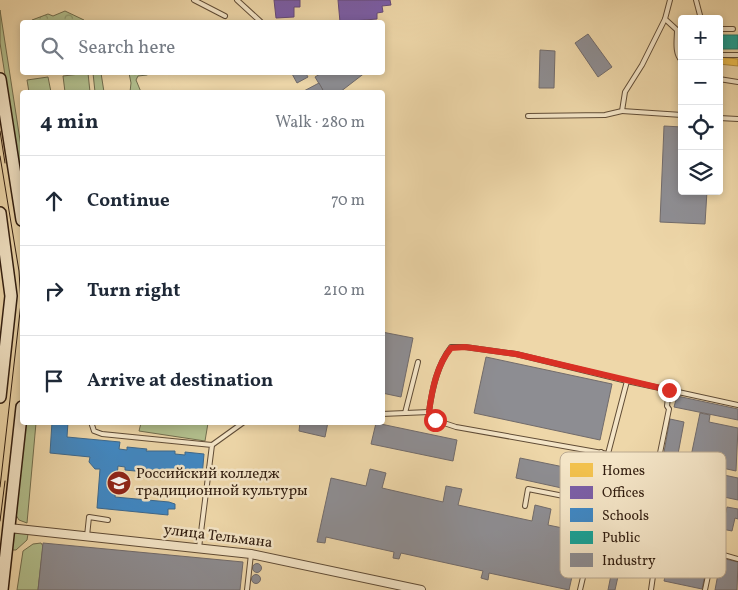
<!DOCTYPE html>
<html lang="en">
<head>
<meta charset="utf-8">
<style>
  :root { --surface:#fff; --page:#f6f6f7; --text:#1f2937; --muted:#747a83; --line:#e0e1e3 }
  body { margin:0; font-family:Vollkorn,serif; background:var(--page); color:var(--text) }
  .controls { position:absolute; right:15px; top:15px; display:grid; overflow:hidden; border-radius:5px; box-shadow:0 2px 8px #0003 }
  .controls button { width:45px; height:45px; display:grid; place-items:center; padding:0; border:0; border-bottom:1px solid var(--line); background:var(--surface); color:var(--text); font:25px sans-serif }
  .stop { position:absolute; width:15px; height:15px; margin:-11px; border:4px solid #d93025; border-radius:50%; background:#fff }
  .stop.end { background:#d93025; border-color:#fff; box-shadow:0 1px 5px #0008 }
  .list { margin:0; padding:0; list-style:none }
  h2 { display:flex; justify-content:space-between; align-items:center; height:65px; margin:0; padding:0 20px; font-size:21px }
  h2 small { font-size:16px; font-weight:400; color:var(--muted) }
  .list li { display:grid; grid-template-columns:32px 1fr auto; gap:15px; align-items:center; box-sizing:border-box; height:90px; padding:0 20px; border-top:1px solid var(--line) }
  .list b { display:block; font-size:19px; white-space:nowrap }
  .list em { font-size:16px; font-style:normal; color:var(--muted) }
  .icon { flex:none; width:28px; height:28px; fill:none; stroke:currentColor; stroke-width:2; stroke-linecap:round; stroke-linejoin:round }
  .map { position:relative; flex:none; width:738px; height:590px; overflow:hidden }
  .search { position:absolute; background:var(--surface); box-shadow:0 2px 8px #0003; left:20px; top:20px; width:365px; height:55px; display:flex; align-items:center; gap:12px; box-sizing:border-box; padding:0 18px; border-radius:5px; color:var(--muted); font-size:19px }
  .panel { position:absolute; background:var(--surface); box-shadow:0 2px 8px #0003; left:20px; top:90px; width:365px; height:335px; border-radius:5px }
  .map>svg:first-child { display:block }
  .grass { fill:#b2bf8d; stroke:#726e4e }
  .forest { fill:url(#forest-crowns); stroke:#726e4e }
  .homes { fill:#f2c14e; stroke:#b8903b }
  .offices { fill:#7b5ea7; stroke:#654a79 }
  .schools { fill:#3f88c5; stroke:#3b688e }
  .public { fill:#17a398; stroke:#1f7b6f }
  .industry { fill:#8d8d92; stroke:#716b6b }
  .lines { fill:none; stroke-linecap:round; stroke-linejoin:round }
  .lane-casing { stroke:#604c36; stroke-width:6 }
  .street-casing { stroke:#604c36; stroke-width:10 }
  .secondary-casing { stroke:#311d0f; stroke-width:14 }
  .lane { stroke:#f4e5c7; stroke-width:4 }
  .street { stroke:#f4e5c7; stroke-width:8 }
  .secondary { stroke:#f4e5c7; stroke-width:11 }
  .tram { stroke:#311d0f; stroke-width:1 }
  .route { stroke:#d93025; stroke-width:6 }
  .labels { text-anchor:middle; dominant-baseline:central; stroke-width:5; stroke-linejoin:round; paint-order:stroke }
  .poi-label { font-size:15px; fill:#311d0f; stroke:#f4e5c7; text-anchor:start }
  .street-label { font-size:15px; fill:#311d0f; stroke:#f4e5c7 }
  .key { fill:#f4e5c7; stroke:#baa990; stroke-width:1 }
  .key-label { font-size:14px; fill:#311d0f }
</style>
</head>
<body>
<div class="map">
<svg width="738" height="590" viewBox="0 0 738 590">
  <defs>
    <pattern id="forest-crowns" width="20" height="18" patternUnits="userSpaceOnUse" patternTransform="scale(1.25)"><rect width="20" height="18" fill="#b2bf8d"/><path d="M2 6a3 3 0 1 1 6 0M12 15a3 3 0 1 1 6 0" fill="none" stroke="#919b72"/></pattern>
  </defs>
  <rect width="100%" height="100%" fill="#eed7a9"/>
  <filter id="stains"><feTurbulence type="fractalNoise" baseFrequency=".004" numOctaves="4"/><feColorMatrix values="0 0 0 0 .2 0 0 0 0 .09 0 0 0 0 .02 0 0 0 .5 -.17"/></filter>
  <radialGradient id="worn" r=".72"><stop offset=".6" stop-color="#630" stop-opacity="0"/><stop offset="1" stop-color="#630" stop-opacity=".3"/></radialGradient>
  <g class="grass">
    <path d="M 0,10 L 22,153 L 22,173 L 20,172 L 0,43 Z"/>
    <path d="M 88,73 L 90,92 L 65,92 L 63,76 Z"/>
    <path d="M 93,73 L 101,73 L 104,92 L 95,92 Z"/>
    <path d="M 48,77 L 51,92 L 29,92 L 27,80 Z"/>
    <path d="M 26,423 L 36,423 L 27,523 L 19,520 L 16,515 Z"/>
    <path d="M 141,423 L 141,422 L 208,423 L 205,441 L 139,431 Z"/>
    <path d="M 16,533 L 28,534 L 27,540 L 16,550 L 11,550 L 13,534 Z"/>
    <path d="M 41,543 L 43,546 L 38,590 L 17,590 L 23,551 L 33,544 Z"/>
  </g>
  <g class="forest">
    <path d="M 65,11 L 84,20 L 82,22 L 35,22 L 32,20 L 48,14 L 53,16 Z"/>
    <path d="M 129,73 L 150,73 L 147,75 L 138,76 L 136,80 L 141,92 L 130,92 L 131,83 Z"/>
  </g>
  <path class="homes" d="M 719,57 L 738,59 L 738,66 L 719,64 Z"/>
  <g class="offices">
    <path d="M 274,0 L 300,0 L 300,7 L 294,7 L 294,17 L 276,18 Z"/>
    <path d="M 338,0 L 390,0 L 391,5 L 382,6 L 383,12 L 377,13 L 377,19 L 340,22 Z"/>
  </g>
  <path class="schools" d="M 52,422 L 68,422 L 67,437 L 120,442 L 119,449 L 127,450 L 127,447 L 147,449 L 146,451 L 175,451 L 175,454 L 185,455 L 185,452 L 204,454 L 202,477 L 183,475 L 183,472 L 174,472 L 174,474 L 154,473 L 155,470 L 145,469 L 145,472 L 125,470 L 125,467 L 118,466 L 115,497 L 169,502 L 175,504 L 175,509 L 168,509 L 168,515 L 97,508 L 100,469 L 95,469 L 89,462 L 90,457 L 50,453 Z"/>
  <rect class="public" x="719" y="35" width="19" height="14"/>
  <g class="industry">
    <path d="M 588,34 L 612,67 L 598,77 L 575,43 Z"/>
    <path d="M 540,50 L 555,51 L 554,88 L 539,88 Z"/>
    <path d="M 291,72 L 305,72 L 308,77 L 297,83 Z"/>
    <path d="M 323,72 L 366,72 L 340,92 L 324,92 L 315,77 Z"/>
    <path d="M 319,83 L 324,92 L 302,92 Z"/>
    <path d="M 664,126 L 682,127 L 682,191 L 707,191 L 705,224 L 660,222 Z"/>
    <path d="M 382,332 L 413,338 L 401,397 L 382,393 Z"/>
    <path d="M 486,357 L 612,384 L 600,440 L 474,413 Z"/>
    <path d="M 677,396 L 738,409 L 738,420 L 674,407 Z"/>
    <path d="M 700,413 L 710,415 L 709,422 L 738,428 L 736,471 L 690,461 Z"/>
    <path d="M 670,419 L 684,422 L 678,454 L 664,452 Z"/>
    <path d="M 300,422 L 328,422 L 325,437 L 299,431 Z"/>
    <path d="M 376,423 L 457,440 L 453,461 L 371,444 Z"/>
    <path d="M 520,458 L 593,473 L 589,494 L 516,478 Z"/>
    <path d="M 672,464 L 738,478 L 738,500 L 667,485 Z"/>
    <path d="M 370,469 L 386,473 L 382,488 L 443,502 L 446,486 L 462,489 L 458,505 L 532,521 L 535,505 L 551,509 L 548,525 L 582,532 L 569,590 L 489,573 L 488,580 L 481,578 L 483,571 L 401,553 L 399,559 L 393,558 L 394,552 L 326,537 L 325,543 L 317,542 L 331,478 L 366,486 Z"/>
    <path d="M 727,507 L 738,509 L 738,519 L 735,518 L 732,531 L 722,529 Z"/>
    <path d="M 674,535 L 712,543 L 702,589 L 664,581 Z"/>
    <path d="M 43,543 L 243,562 L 240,590 L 38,590 Z"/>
    <path d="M 721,558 L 738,562 L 737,590 L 715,590 Z"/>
    <circle cx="257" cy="568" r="4.5"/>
    <path d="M 612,570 L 619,572 L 615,590 L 608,590 Z"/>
    <circle cx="256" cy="579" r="4.5"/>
  </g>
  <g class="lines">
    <defs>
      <g id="lane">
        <path d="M 194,0 L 225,16"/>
        <path d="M 237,0 L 261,22"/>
        <path d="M 670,0 L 665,19 L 677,30 C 677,40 674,53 682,61"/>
        <path d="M 696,0 L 701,19"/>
        <path d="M 719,29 L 733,29"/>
        <path d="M 719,55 L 738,55"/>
        <path d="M 719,79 L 738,82"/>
        <path d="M 622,111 L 682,115"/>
        <path d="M 528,116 L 605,115 L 622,111 L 625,92 L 642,65 L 665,19"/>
        <path d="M 719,118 L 738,119"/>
        <path d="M 405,413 L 418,362"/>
        <path d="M 382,414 L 429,412"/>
        <path d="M 91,422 L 94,431 L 102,434 L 212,445 L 199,548"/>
        <path d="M 212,445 L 244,422"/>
        <path d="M 608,454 L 456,427 L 435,420 L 429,412 C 432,389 437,365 451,347 L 465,347 L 516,354 L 627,381"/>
        <path d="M 525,506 L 528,489 L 589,501 L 601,452"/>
        <path d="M 593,511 L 627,381 L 669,390"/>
        <path d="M 665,528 L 716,538 L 713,552"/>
        <path d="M 87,536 L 89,517 L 108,520"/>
        <path d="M 649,549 L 661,548 L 672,490 L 722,501"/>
        <path d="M 247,590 L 251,554"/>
        <path d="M 580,590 L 584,573"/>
        <path d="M 651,590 L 655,562 L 643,536 L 669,409 L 667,406 L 669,390 L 738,405"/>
        <path d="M 705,590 L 713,552 L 738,559"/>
      </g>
      <path id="street" d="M 9,528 L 251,554 L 421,590"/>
      <g id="secondary">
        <path d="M 0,79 L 22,220"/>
        <path d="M 0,213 L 11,296 L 0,397"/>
        <path d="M 2,590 L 22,407"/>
      </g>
    </defs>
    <use href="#lane" class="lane-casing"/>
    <use href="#street" class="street-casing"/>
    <use href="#secondary" class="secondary-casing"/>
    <use href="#lane" class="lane"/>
    <use href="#street" class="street"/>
    <use href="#secondary" class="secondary"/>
    <g class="tram">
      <path d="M 0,131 L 5,163"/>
      <path d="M 0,156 L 19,271 L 21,303 L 0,487"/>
      <path d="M 0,521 L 5,481"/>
    </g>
  </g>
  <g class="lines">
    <path class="route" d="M 435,420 L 429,412 C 432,389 437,365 451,348 L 465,347 L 516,354 L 669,390"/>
  </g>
  <defs>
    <symbol id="university-disc" viewBox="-11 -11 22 22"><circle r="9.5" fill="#8f2418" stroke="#f4e5c7"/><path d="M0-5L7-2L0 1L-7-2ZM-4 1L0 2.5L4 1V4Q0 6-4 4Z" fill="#fff"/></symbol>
  </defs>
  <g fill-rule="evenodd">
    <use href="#university-disc" x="105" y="469" width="28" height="28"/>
  </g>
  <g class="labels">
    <g class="poi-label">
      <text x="136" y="474">Российский колледж<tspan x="136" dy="17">традиционной культуры</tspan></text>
    </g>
    <g class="street-label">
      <text transform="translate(218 537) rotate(7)">улица Тельмана</text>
    </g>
  </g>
  <rect x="560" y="452" width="166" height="126" rx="8" class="key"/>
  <rect x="570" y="463" width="23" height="14" fill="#f2c14e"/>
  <rect x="570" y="486" width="23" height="13" fill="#7b5ea7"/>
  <rect x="570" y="508" width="23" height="14" fill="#3f88c5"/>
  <rect x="570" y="531" width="23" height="13" fill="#17a398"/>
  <rect x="570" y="553" width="23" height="14" fill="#8d8d92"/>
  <g class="key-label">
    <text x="602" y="475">Homes</text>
    <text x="602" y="497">Offices</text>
    <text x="602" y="520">Schools</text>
    <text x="602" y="542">Public</text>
    <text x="602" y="565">Industry</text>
  </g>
  <rect width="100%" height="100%" filter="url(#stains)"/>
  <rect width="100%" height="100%" fill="url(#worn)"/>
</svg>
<div class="controls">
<button>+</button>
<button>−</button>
<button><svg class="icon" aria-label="locate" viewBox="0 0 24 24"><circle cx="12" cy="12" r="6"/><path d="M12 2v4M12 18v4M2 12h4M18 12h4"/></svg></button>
<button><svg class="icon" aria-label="layers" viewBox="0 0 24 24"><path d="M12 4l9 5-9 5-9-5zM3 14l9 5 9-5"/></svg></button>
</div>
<div class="stop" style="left:435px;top:420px"></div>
<div class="stop end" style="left:669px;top:390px"></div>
<div class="search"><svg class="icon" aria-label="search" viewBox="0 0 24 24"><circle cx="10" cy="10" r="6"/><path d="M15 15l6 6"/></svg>Search here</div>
<section class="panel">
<h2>4 min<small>Walk · 280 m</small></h2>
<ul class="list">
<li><svg class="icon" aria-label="ahead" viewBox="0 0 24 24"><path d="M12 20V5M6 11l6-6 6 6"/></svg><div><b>Continue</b></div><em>70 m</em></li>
<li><svg class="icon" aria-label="right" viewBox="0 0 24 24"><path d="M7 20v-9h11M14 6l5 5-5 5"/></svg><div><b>Turn right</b></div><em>210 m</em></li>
<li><svg class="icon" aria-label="arrive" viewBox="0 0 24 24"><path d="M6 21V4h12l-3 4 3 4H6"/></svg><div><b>Arrive at destination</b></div></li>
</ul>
</section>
</div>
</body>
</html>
